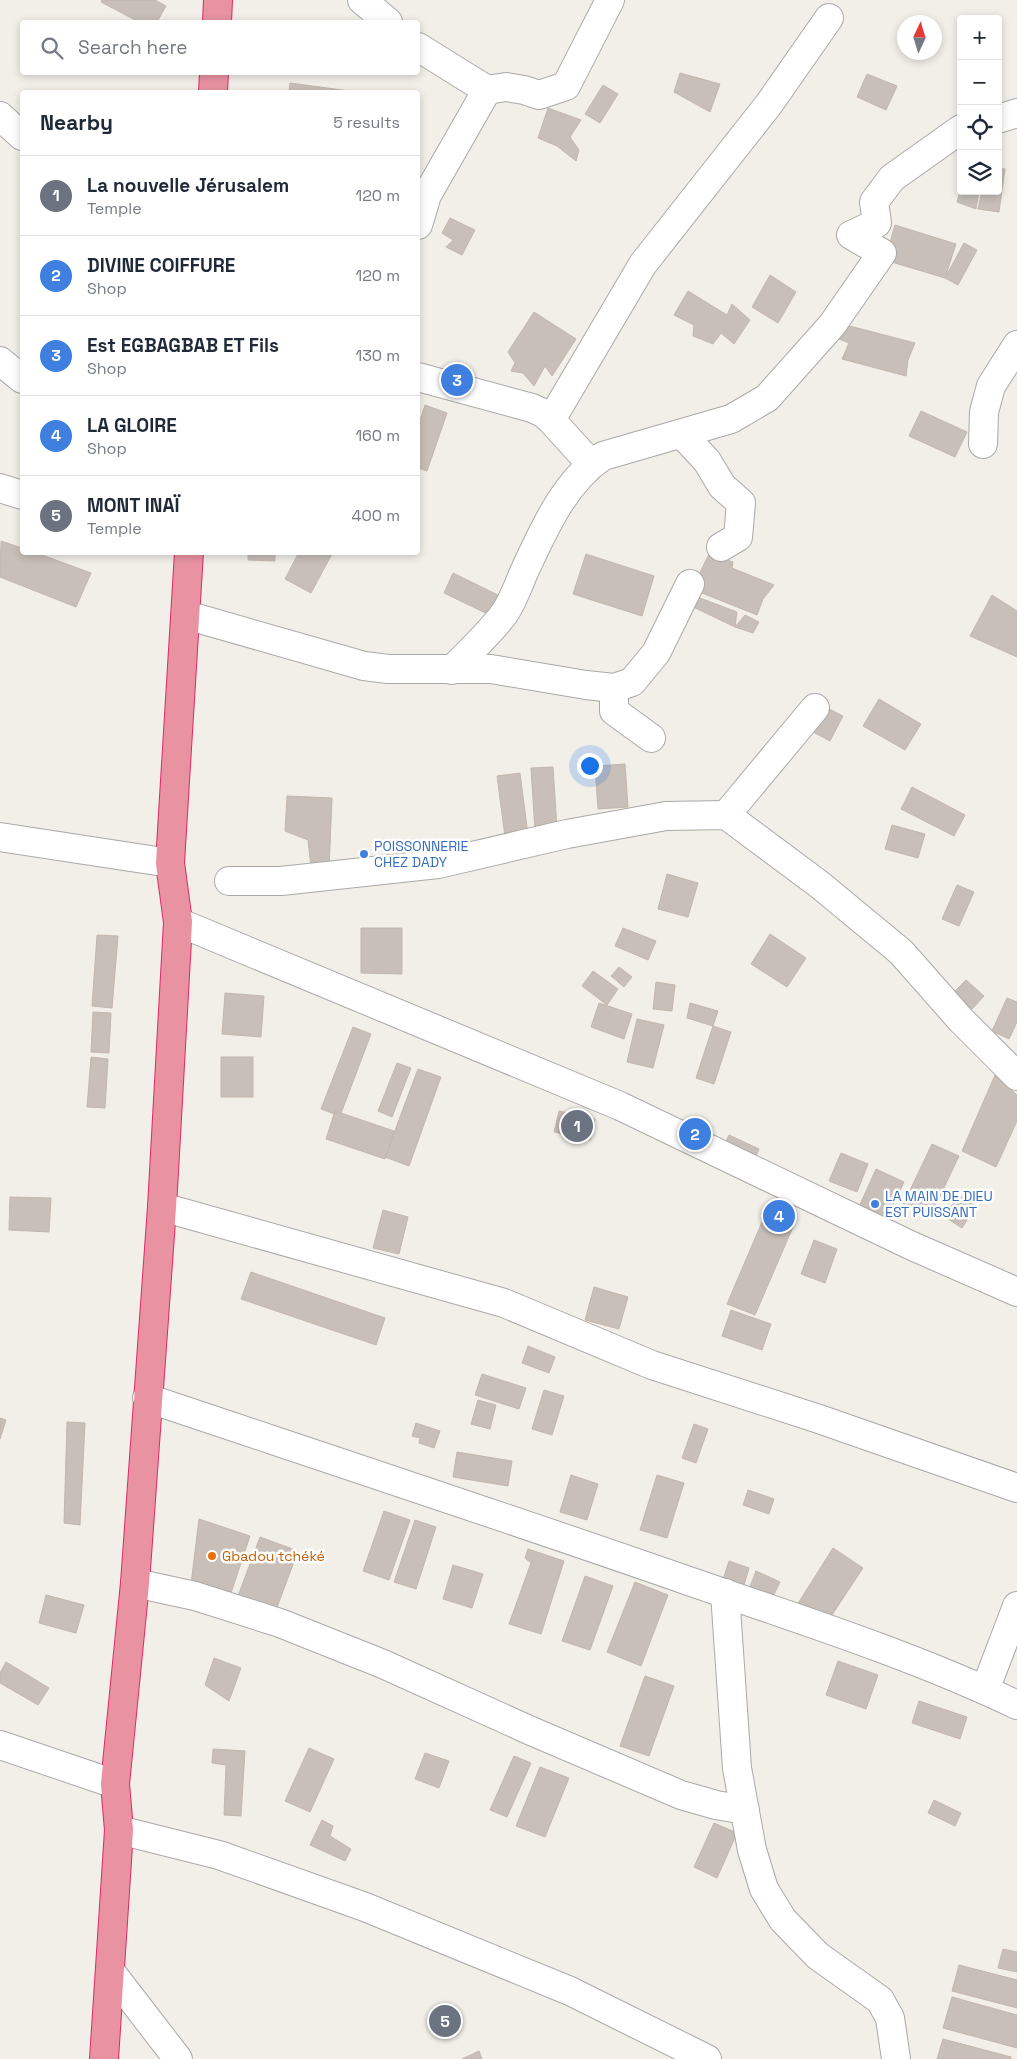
<!DOCTYPE html>
<html lang="en">
<head>
<meta charset="utf-8">
<style>
  :root { --surface:#fff; --page:#f2f2f3; --text:#1f2937; --muted:#747a83; --line:#e0e1e3; --accent:#2563eb }
  body { margin:0; font-family:"Space Grotesk",sans-serif; background:var(--page); color:var(--text) }
  .controls { position:absolute; right:15px; top:15px; display:grid; overflow:hidden; border-radius:5px; box-shadow:0 2px 8px #0003 }
  .controls button { width:45px; height:45px; display:grid; place-items:center; padding:0; border:0; border-bottom:1px solid var(--line); background:var(--surface); color:var(--text); font:25px sans-serif }
  .compass { position:absolute; left:897px; top:15px; width:45px; height:45px; border-radius:50%; background:var(--surface); box-shadow:0 2px 8px #0003; rotate:4deg }
  .you { position:absolute; left:589px; top:765px; width:18px; height:18px; margin:-12px; border:4px solid #fff; border-radius:50%; background:#1a73e8; box-shadow:0 0 0 8px #1a73e833 }
  .badge { display:grid; place-items:center; width:32px; height:32px; border-radius:50%; background:var(--accent); color:#fff; font-size:16px; font-weight:700 }
  .pin { position:absolute; translate:-50% -50%; border:2px solid #fff; box-shadow:0 1px 5px #0006 }
  .list { margin:0; padding:0; list-style:none }
  h2 { display:flex; justify-content:space-between; align-items:center; height:65px; margin:0; padding:0 20px; font-size:21px }
  h2 small { font-size:16px; font-weight:400; color:var(--muted) }
  .list li { display:grid; grid-template-columns:32px 1fr auto; gap:15px; align-items:center; box-sizing:border-box; height:80px; padding:0 20px; border-top:1px solid var(--line) }
  .list b { display:block; font-size:19px; white-space:nowrap }
  .list p { margin:0; font-size:16px; white-space:nowrap; color:var(--muted) }
  .list em { font-size:16px; font-style:normal; color:var(--muted) }
  .icon { flex:none; width:28px; height:28px; fill:none; stroke:currentColor; stroke-width:2; stroke-linecap:round; stroke-linejoin:round }
  .map { position:relative; flex:none; width:1017px; height:2059px; overflow:hidden }
  .search { position:absolute; background:var(--surface); box-shadow:0 2px 8px #0003; left:20px; top:20px; width:400px; height:55px; display:flex; align-items:center; gap:12px; box-sizing:border-box; padding:0 18px; border-radius:5px; color:var(--muted); font-size:19px }
  .panel { position:absolute; background:var(--surface); box-shadow:0 2px 8px #0003; left:20px; top:90px; width:400px; height:465px; border-radius:5px }
  .map>svg:first-child { display:block }
  .building { fill:#c7bfb8; stroke:#c4b6ab }
  .lines { fill:none; stroke-linecap:round; stroke-linejoin:round }
  .minor-casing { stroke:#a9a9a9; stroke-width:30 }
  .highway-casing { stroke:#dc2a67; stroke-width:30 }
  .minor { stroke:#fff; stroke-width:28 }
  .highway { stroke:#e892a2; stroke-width:28 }
  .shop-dot { fill:#3f7fe0; stroke:#fff; stroke-width:2 }
  .food-dot { fill:#e8710a; stroke:#fff; stroke-width:2 }
  .labels { text-anchor:middle; dominant-baseline:central; stroke-width:5; stroke-linejoin:round; paint-order:stroke }
  .shop-label { font-size:14px; fill:#366cbe; stroke:#fff; text-anchor:start }
  .food-label { font-size:14px; fill:#c56008; stroke:#fff; text-anchor:start }
</style>
</head>
<body>
<div class="map">
<svg width="1017" height="2059" viewBox="0 0 1017 2059">
  <rect width="100%" height="100%" fill="#f2efe9"/>
  <g class="building">
    <path d="M 102,0 L 155,0 L 166,6 L 157,22 L 139,22 L 101,2 Z"/>
    <path d="M 680,73 L 720,84 L 710,112 L 674,92 Z"/>
    <path d="M 867,74 L 897,86 L 886,110 L 857,97 Z"/>
    <path d="M 290,83 L 357,92 L 289,92 Z"/>
    <path d="M 603,85 L 618,94 L 600,123 L 585,114 Z"/>
    <path d="M 548,108 L 581,120 L 570,137 L 579,150 L 576,161 L 557,146 L 538,138 Z"/>
    <path d="M 998,168 L 1005,169 L 999,212 L 978,209 L 982,191 L 998,191 Z"/>
    <path d="M 961,188 L 961,191 L 979,191 L 976,209 L 957,202 Z"/>
    <path d="M 450,218 L 475,230 L 462,255 L 446,247 L 453,240 L 442,233 Z"/>
    <path d="M 895,225 L 956,244 L 945,278 L 885,260 Z"/>
    <path d="M 964,243 L 977,250 L 958,285 L 945,278 Z"/>
    <path d="M 770,275 L 796,292 L 778,323 L 752,307 Z"/>
    <path d="M 688,291 L 727,315 L 732,304 L 750,320 L 734,344 L 721,333 L 713,344 L 693,336 L 694,325 L 674,315 Z"/>
    <path d="M 534,312 L 576,339 L 552,376 L 545,366 L 534,386 L 523,373 L 511,371 L 515,363 L 508,352 Z"/>
    <path d="M 838,323 L 915,343 L 908,360 L 906,376 L 842,359 L 849,343 L 834,337 Z"/>
    <path d="M 425,405 L 447,413 L 427,471 L 418,468 L 418,427 Z"/>
    <path d="M 921,411 L 967,432 L 955,457 L 909,436 Z"/>
    <path d="M 1,541 L 22,548 L 22,552 L 34,552 L 91,573 L 76,607 L 0,577 Z"/>
    <path d="M 248,552 L 275,552 L 275,561 L 248,560 Z"/>
    <path d="M 299,552 L 333,552 L 311,593 L 285,579 Z"/>
    <path d="M 586,554 L 654,576 L 642,616 L 573,594 Z"/>
    <path d="M 709,554 L 733,562 L 732,568 L 774,585 L 763,599 L 757,615 L 692,589 Z"/>
    <path d="M 453,573 L 506,599 L 496,618 L 444,593 Z"/>
    <path d="M 692,595 L 737,612 L 735,627 L 685,603 Z"/>
    <path d="M 992,595 L 1017,611 L 1017,657 L 970,636 Z"/>
    <path d="M 745,615 L 759,622 L 753,633 L 735,627 Z"/>
    <path d="M 879,699 L 921,724 L 905,750 L 863,726 Z"/>
    <path d="M 825,707 L 843,716 L 830,741 L 813,732 Z"/>
    <path d="M 625,764 L 628,807 L 598,809 L 595,766 Z"/>
    <path d="M 553,767 L 557,829 L 535,831 L 531,768 Z"/>
    <path d="M 520,773 L 528,835 L 505,837 L 497,776 Z"/>
    <path d="M 912,787 L 965,815 L 954,836 L 901,809 Z"/>
    <path d="M 287,796 L 332,798 L 329,869 L 311,868 L 308,840 L 285,831 Z"/>
    <path d="M 892,825 L 925,834 L 918,858 L 885,849 Z"/>
    <path d="M 667,874 L 698,883 L 688,917 L 658,909 Z"/>
    <path d="M 957,885 L 974,892 L 959,926 L 942,919 Z"/>
    <path d="M 361,928 L 402,928 L 402,974 L 361,973 Z"/>
    <path d="M 623,928 L 656,941 L 648,960 L 615,946 Z"/>
    <path d="M 770,934 L 806,958 L 787,987 L 751,964 Z"/>
    <path d="M 97,935 L 118,936 L 112,1008 L 92,1006 Z"/>
    <path d="M 619,967 L 632,977 L 624,987 L 611,976 Z"/>
    <path d="M 593,971 L 618,989 L 607,1005 L 582,986 Z"/>
    <path d="M 966,980 L 984,996 L 972,1009 L 954,992 Z"/>
    <path d="M 656,982 L 675,985 L 672,1011 L 653,1009 Z"/>
    <path d="M 225,993 L 264,996 L 261,1037 L 222,1034 Z"/>
    <path d="M 1007,998 L 1017,1002 L 1017,1022 L 1009,1039 L 992,1031 Z"/>
    <path d="M 599,1003 L 632,1014 L 624,1039 L 591,1027 Z"/>
    <path d="M 690,1003 L 718,1011 L 713,1026 L 687,1018 Z"/>
    <path d="M 93,1012 L 111,1013 L 109,1053 L 91,1052 Z"/>
    <path d="M 637,1019 L 664,1025 L 653,1068 L 627,1062 Z"/>
    <path d="M 713,1026 L 731,1032 L 714,1084 L 696,1078 Z"/>
    <path d="M 353,1027 L 371,1034 L 340,1116 L 321,1109 Z"/>
    <path d="M 91,1057 L 108,1059 L 105,1108 L 87,1107 Z"/>
    <rect x="221" y="1057" width="32" height="40"/>
    <path d="M 397,1063 L 411,1068 L 392,1117 L 378,1111 Z"/>
    <path d="M 418,1069 L 441,1077 L 409,1166 L 385,1157 Z"/>
    <path d="M 995,1075 L 1017,1095 L 1017,1121 L 996,1167 L 962,1151 Z"/>
    <path d="M 335,1111 L 394,1131 L 385,1159 L 326,1139 Z"/>
    <path d="M 559,1111 L 595,1119 L 590,1140 L 554,1132 Z"/>
    <path d="M 729,1135 L 759,1149 L 749,1171 L 719,1157 Z"/>
    <path d="M 932,1144 L 959,1156 L 930,1217 L 903,1205 Z"/>
    <path d="M 841,1153 L 868,1164 L 857,1192 L 829,1181 Z"/>
    <path d="M 876,1169 L 904,1182 L 886,1221 L 858,1209 Z"/>
    <path d="M 958,1195 L 976,1206 L 962,1228 L 945,1217 Z"/>
    <path d="M 10,1197 L 51,1198 L 49,1232 L 9,1230 Z"/>
    <path d="M 383,1210 L 408,1217 L 399,1254 L 373,1248 Z"/>
    <path d="M 765,1215 L 793,1227 L 755,1315 L 727,1304 Z"/>
    <path d="M 814,1240 L 837,1249 L 825,1283 L 801,1274 Z"/>
    <path d="M 251,1272 L 385,1318 L 376,1345 L 241,1299 Z"/>
    <path d="M 594,1287 L 628,1297 L 619,1329 L 585,1320 Z"/>
    <path d="M 731,1310 L 771,1324 L 762,1350 L 722,1336 Z"/>
    <path d="M 528,1346 L 555,1357 L 549,1373 L 522,1363 Z"/>
    <path d="M 482,1374 L 526,1388 L 519,1409 L 475,1395 Z"/>
    <path d="M 544,1390 L 564,1396 L 552,1435 L 532,1429 Z"/>
    <path d="M 478,1400 L 496,1405 L 490,1429 L 471,1424 Z"/>
    <path d="M 0,1418 L 6,1420 L 0,1439 Z"/>
    <path d="M 67,1422 L 85,1423 L 80,1525 L 64,1523 Z"/>
    <path d="M 416,1423 L 440,1431 L 434,1448 L 419,1443 L 420,1438 L 412,1436 Z"/>
    <path d="M 694,1424 L 708,1429 L 696,1463 L 682,1458 Z"/>
    <path d="M 457,1452 L 512,1461 L 508,1486 L 453,1477 Z"/>
    <path d="M 571,1475 L 598,1484 L 587,1520 L 560,1512 Z"/>
    <path d="M 657,1475 L 684,1483 L 667,1538 L 640,1530 Z"/>
    <path d="M 748,1490 L 774,1499 L 769,1514 L 743,1505 Z"/>
    <path d="M 384,1511 L 410,1520 L 389,1580 L 363,1571 Z"/>
    <path d="M 199,1519 L 250,1536 L 228,1602 L 191,1584 Z"/>
    <path d="M 415,1520 L 436,1527 L 416,1589 L 394,1582 Z"/>
    <path d="M 260,1537 L 298,1551 L 276,1610 L 238,1596 Z"/>
    <path d="M 833,1548 L 863,1568 L 826,1624 L 797,1605 Z"/>
    <path d="M 528,1549 L 564,1561 L 541,1634 L 509,1624 L 531,1563 L 525,1558 Z"/>
    <path d="M 729,1561 L 749,1568 L 741,1595 L 720,1589 Z"/>
    <path d="M 453,1565 L 483,1574 L 472,1608 L 443,1599 Z"/>
    <path d="M 756,1571 L 780,1582 L 768,1607 L 746,1597 Z"/>
    <path d="M 585,1576 L 613,1586 L 590,1650 L 562,1641 Z"/>
    <path d="M 635,1582 L 668,1595 L 641,1666 L 607,1652 Z"/>
    <path d="M 46,1595 L 84,1605 L 76,1633 L 39,1623 Z"/>
    <path d="M 214,1658 L 241,1668 L 229,1701 L 205,1685 Z"/>
    <path d="M 838,1661 L 878,1675 L 866,1709 L 826,1695 Z"/>
    <path d="M 6,1662 L 49,1688 L 38,1705 L 0,1683 L 0,1673 Z"/>
    <path d="M 645,1676 L 674,1686 L 649,1756 L 620,1746 Z"/>
    <path d="M 919,1701 L 967,1717 L 960,1739 L 912,1723 Z"/>
    <path d="M 309,1748 L 334,1759 L 310,1812 L 285,1801 Z"/>
    <path d="M 213,1749 L 245,1751 L 241,1816 L 224,1815 L 226,1765 L 212,1763 Z"/>
    <path d="M 425,1753 L 449,1761 L 439,1788 L 415,1779 Z"/>
    <path d="M 514,1756 L 531,1763 L 507,1817 L 490,1810 Z"/>
    <path d="M 540,1767 L 569,1778 L 545,1837 L 516,1826 Z"/>
    <path d="M 934,1800 L 961,1813 L 955,1826 L 928,1813 Z"/>
    <path d="M 322,1820 L 333,1826 L 330,1836 L 351,1849 L 345,1861 L 310,1845 Z"/>
    <path d="M 714,1823 L 737,1833 L 717,1878 L 694,1867 Z"/>
    <path d="M 1003,1949 L 1017,1952 L 1017,1972 L 998,1968 Z"/>
    <path d="M 959,1965 L 1017,1980 L 1017,2008 L 952,1991 Z"/>
    <path d="M 952,1997 L 1017,2015 L 1017,2048 L 943,2028 Z"/>
    <path d="M 943,2039 L 1011,2057 L 1011,2059 L 937,2059 Z"/>
    <path d="M 479,2051 L 482,2059 L 462,2059 Z"/>
  </g>
  <g class="lines">
    <defs>
      <g id="minor">
        <path d="M 362,0 L 388,22"/>
        <path d="M 418,47 L 487,90"/>
        <path d="M 0,116 L 22,136"/>
        <path d="M 998,119 L 1017,113"/>
        <path d="M 418,225 L 427,195 L 487,90 L 506,87 L 524,90 L 539,95 L 566,86 L 610,0"/>
        <path d="M 0,361 L 22,379"/>
        <path d="M 418,377 L 532,408 L 543,413 L 551,420 L 591,464"/>
        <path d="M 551,420 L 643,264 L 769,104 L 829,18"/>
        <path d="M 682,434 L 707,461 L 722,486 L 741,503 L 738,537 L 721,547"/>
        <path d="M 983,444 L 984,412 L 991,386 L 1017,345"/>
        <path d="M 0,488 L 22,495"/>
        <path d="M 186,615 L 364,666 L 388,669 L 491,669 L 586,685 L 614,688 L 632,682 L 656,653 L 690,584"/>
        <path d="M 452,670 C 469,652 489,634 504,614 C 513,601 518,586 524,572 C 543,531 564,482 603,456 L 731,419 L 767,398 L 832,325 L 882,253 L 851,235 L 877,223 L 874,202 L 892,178 L 961,129"/>
        <path d="M 614,688 L 614,711 L 651,738"/>
        <path d="M 726,815 L 815,708"/>
        <path d="M 0,837 L 170,863"/>
        <path d="M 229,881 L 281,881 L 438,864 L 567,834 L 666,816 L 726,815 L 820,885 L 901,952 L 961,1020 L 1017,1076"/>
        <path d="M 178,922 L 620,1106 L 910,1245 L 1017,1292"/>
        <path d="M 162,1207 L 504,1303 L 652,1365 L 819,1419 L 1017,1488"/>
        <path d="M 147,1398 C 326,1458 505,1517 683,1579 C 795,1618 910,1654 1017,1705"/>
        <path d="M 135,1583 L 195,1596 L 280,1623 L 383,1664 L 529,1730 L 681,1795 L 716,1805 L 745,1810"/>
        <path d="M 725,1593 L 737,1768 L 752,1850 L 764,1889 L 783,1920 L 818,1956 L 880,2000 L 890,2018 L 896,2059"/>
        <path d="M 985,1690 L 1017,1606"/>
        <path d="M 0,1745 L 115,1784"/>
        <path d="M 119,1830 L 219,1855 L 365,1907 L 570,1991 L 707,2059"/>
        <path d="M 111,1972 L 178,2059"/>
      </g>
      <g id="highway">
        <path d="M 217,22 L 218,0"/>
        <path d="M 213,92 L 214,72"/>
        <path d="M 104,2059 L 119,1830 L 115,1784 L 135,1583 L 162,1207 L 178,922 L 170,863 L 189,552"/>
      </g>
    </defs>
    <use href="#minor" class="minor-casing"/>
    <use href="#highway" class="highway-casing"/>
    <use href="#minor" class="minor"/>
    <use href="#highway" class="highway"/>
  </g>
  <g class="shop-dot">
    <circle cx="364" cy="854" r="5"/>
    <circle cx="875" cy="1204" r="5"/>
  </g>
  <circle class="food-dot" cx="212" cy="1556" r="5"/>
  <g class="labels">
    <g class="shop-label">
      <text x="374" y="846">POISSONNERIE<tspan x="374" dy="16">CHEZ DADY</tspan></text>
      <text x="885" y="1196">LA MAIN DE DIEU<tspan x="885" dy="16">EST PUISSANT</tspan></text>
    </g>
    <g class="food-label">
      <text x="222" y="1556">Gbadou tchéké</text>
    </g>
  </g>
</svg>
<div class="controls">
<button>+</button>
<button>−</button>
<button><svg class="icon" aria-label="locate" viewBox="0 0 24 24"><circle cx="12" cy="12" r="6"/><path d="M12 2v4M12 18v4M2 12h4M18 12h4"/></svg></button>
<button><svg class="icon" aria-label="layers" viewBox="0 0 24 24"><path d="M12 4l9 5-9 5-9-5zM3 14l9 5 9-5"/></svg></button>
</div>
<svg class="compass" viewBox="-18 -18 36 36"><path d="M0-13l5 13h-10z" fill="#e53935"/><path d="M0 13l5-13h-10z" fill="#747a83"/></svg>
<div class="you"></div>
<div class="pin badge" style="left:577px;top:1126px;background:#6b7280">1</div>
<div class="pin badge" style="left:695px;top:1134px;background:#3f7fe0">2</div>
<div class="pin badge" style="left:457px;top:380px;background:#3f7fe0">3</div>
<div class="pin badge" style="left:779px;top:1216px;background:#3f7fe0">4</div>
<div class="pin badge" style="left:445px;top:2021px;background:#6b7280">5</div>
<div class="search"><svg class="icon" aria-label="search" viewBox="0 0 24 24"><circle cx="10" cy="10" r="6"/><path d="M15 15l6 6"/></svg>Search here</div>
<section class="panel">
<h2>Nearby<small>5 results</small></h2>
<ul class="list">
<li><span class="badge" style="background:#6b7280">1</span><div><b>La nouvelle Jérusalem</b><p>Temple</p></div><em>120 m</em></li>
<li><span class="badge" style="background:#3f7fe0">2</span><div><b>DIVINE COIFFURE</b><p>Shop</p></div><em>120 m</em></li>
<li><span class="badge" style="background:#3f7fe0">3</span><div><b>Est EGBAGBAB ET Fils</b><p>Shop</p></div><em>130 m</em></li>
<li><span class="badge" style="background:#3f7fe0">4</span><div><b>LA GLOIRE</b><p>Shop</p></div><em>160 m</em></li>
<li><span class="badge" style="background:#6b7280">5</span><div><b>MONT INAÏ</b><p>Temple</p></div><em>400 m</em></li>
</ul>
</section>
</div>
</body>
</html>
